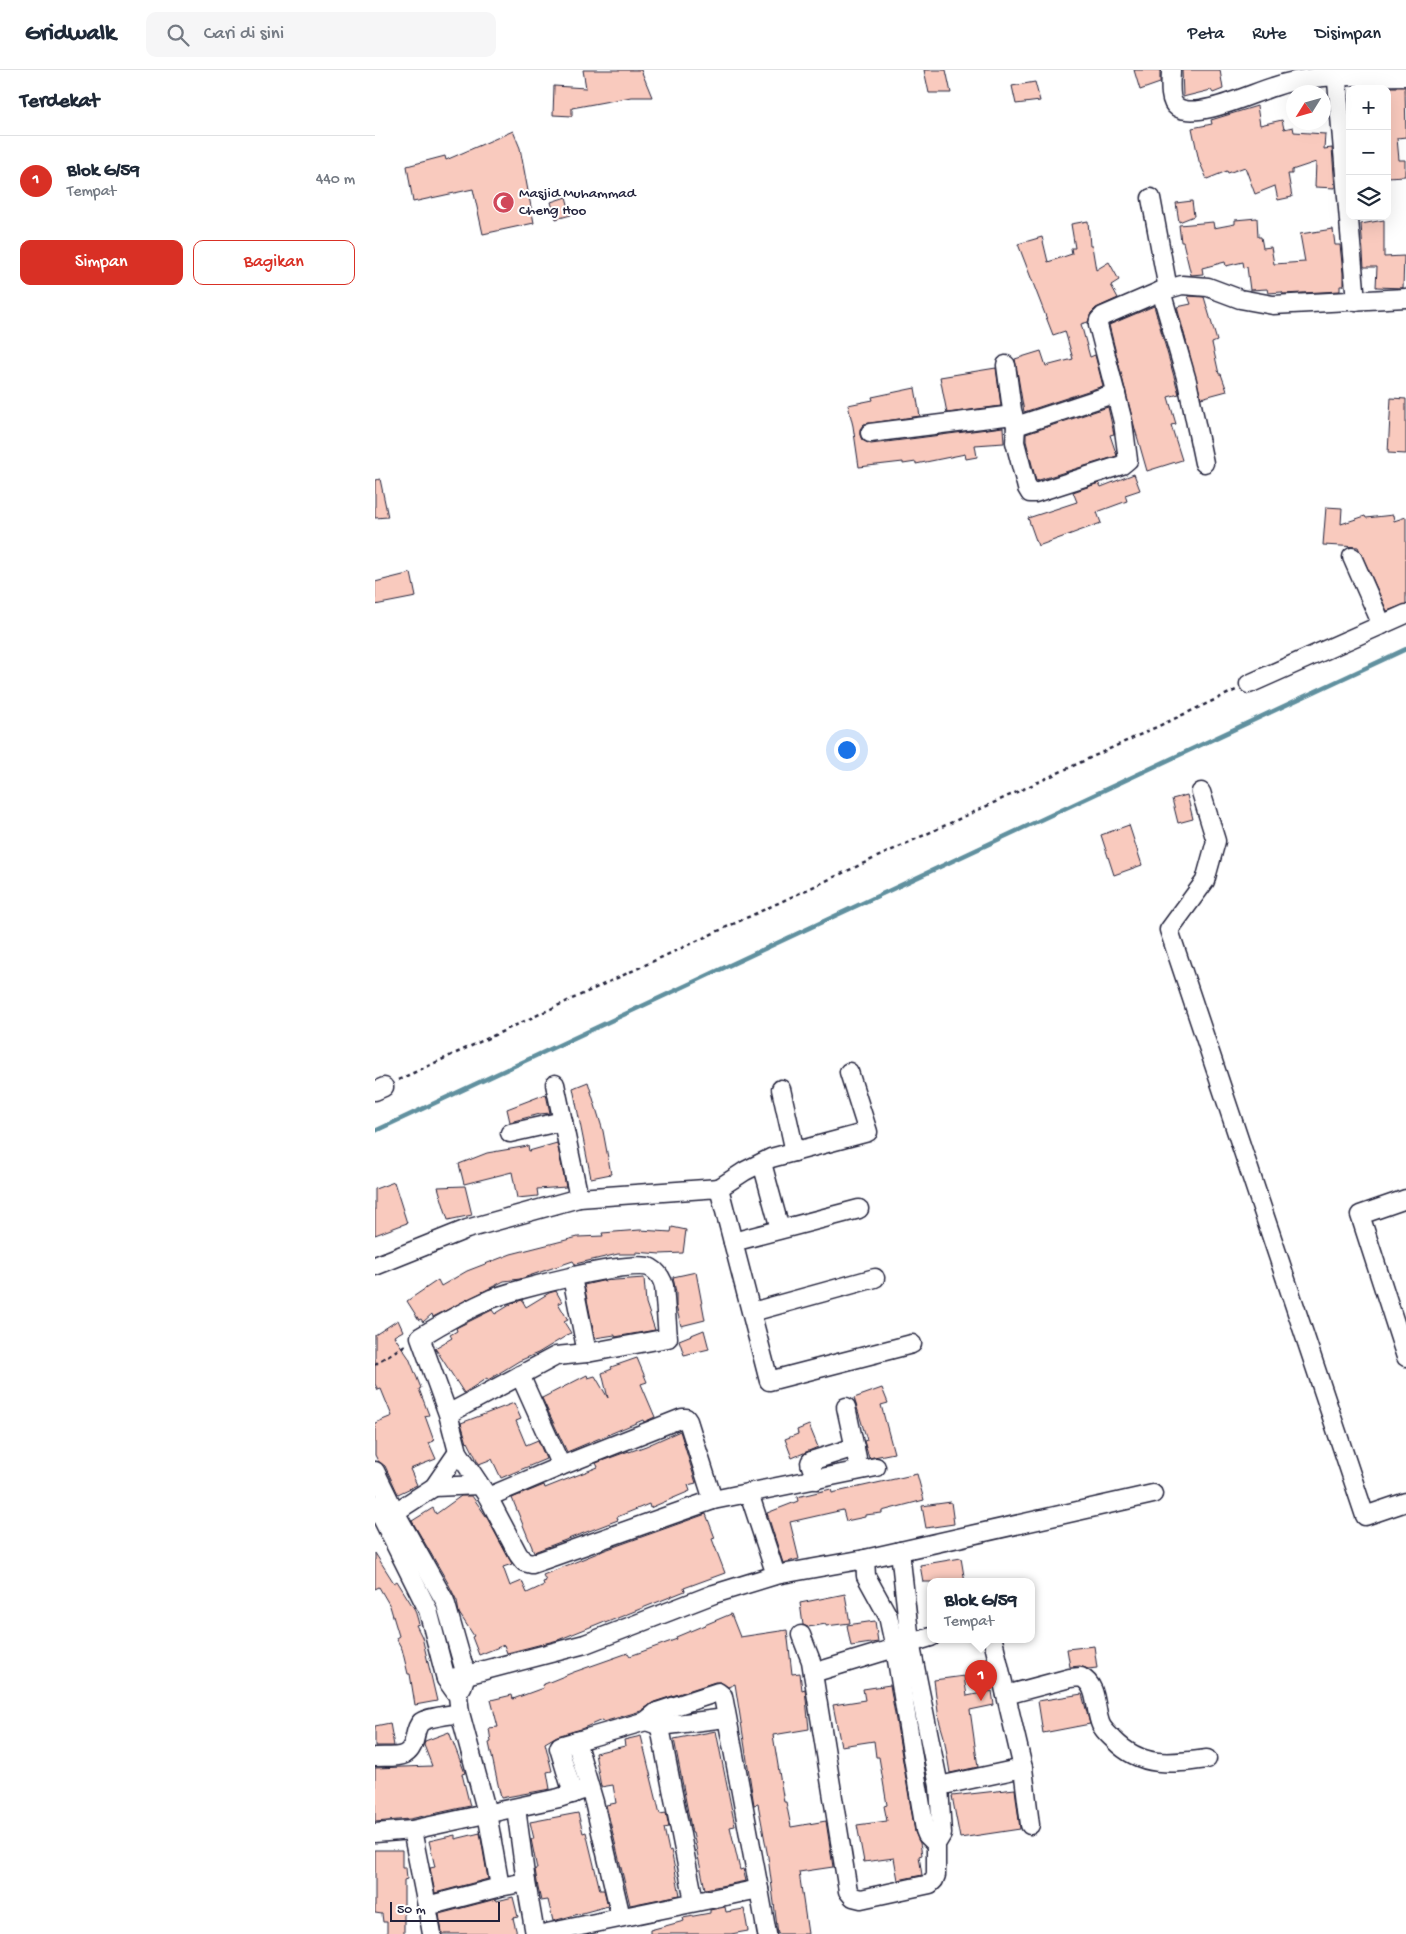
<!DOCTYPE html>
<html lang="id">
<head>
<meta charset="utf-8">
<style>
  :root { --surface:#fff; --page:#f6f6f7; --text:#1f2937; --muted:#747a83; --line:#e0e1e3; --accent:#d93025 }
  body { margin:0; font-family:"Gochi Hand",sans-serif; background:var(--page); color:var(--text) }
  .controls { position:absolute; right:15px; top:15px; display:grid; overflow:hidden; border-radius:10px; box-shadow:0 5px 20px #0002 }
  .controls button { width:45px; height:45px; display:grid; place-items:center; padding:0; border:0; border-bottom:1px solid var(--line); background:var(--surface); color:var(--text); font:25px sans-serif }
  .compass { position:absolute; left:911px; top:15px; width:45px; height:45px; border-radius:50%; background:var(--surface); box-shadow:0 5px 20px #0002; rotate:233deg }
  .scale { position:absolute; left:15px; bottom:12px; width:110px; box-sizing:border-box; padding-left:5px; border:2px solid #22223b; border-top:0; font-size:14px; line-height:18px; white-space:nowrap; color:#22223b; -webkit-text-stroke:4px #fff; paint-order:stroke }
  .you { position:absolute; left:471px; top:679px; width:18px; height:18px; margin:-12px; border:4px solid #fff; border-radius:50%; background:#1a73e8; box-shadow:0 0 0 8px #1a73e833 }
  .badge { display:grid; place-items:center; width:32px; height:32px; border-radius:50%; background:var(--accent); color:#fff; font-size:16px; font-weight:700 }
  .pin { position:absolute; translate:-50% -41px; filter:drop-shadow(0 1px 2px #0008) }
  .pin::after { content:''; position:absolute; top:26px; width:18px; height:15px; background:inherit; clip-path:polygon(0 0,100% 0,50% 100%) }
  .popup { position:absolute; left:552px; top:1508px; width:108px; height:65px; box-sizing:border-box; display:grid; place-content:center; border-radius:10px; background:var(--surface); filter:drop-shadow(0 1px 4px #0005); font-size:16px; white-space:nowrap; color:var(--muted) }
  .popup b { font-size:19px; color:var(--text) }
  .popup::after { content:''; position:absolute; left:50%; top:100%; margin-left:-10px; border:10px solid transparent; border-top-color:var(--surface) }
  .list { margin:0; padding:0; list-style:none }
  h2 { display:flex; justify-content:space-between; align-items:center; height:65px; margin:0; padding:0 20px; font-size:21px }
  h2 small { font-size:16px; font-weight:400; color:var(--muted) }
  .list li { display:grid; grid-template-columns:32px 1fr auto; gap:15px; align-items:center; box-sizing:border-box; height:90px; padding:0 20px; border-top:1px solid var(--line) }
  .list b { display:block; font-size:19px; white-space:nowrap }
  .list p { margin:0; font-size:16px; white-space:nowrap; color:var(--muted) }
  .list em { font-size:16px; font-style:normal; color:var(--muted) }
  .actions { display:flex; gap:10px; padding:15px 20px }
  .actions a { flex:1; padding:11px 0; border:1px solid var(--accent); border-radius:10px; text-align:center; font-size:18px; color:var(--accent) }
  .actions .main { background:var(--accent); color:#fff }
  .icon { flex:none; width:28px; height:28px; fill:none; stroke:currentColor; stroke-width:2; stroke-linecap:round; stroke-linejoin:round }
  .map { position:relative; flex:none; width:1031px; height:1864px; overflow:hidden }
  header { display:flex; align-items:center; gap:30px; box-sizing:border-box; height:70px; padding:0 25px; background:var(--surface); border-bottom:1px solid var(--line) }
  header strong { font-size:24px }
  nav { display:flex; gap:28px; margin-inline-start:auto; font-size:18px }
  .search { width:350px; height:45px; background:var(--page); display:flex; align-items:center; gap:12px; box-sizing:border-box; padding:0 18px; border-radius:10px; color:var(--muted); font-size:19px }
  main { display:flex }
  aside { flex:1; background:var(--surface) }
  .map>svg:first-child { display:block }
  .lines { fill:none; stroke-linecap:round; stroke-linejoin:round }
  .stream { stroke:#60909f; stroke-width:4.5 }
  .building { fill:#f9cabe; stroke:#22223b }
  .street-casing { stroke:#22223b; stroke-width:21 }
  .path { stroke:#22223b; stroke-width:2.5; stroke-dasharray:4 4; stroke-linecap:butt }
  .street { stroke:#fff; stroke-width:18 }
  .labels { text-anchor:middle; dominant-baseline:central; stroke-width:4; stroke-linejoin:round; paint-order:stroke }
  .poi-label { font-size:15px; fill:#22223b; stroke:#fff; text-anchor:start }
</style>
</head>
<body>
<header>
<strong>Gridwalk</strong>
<div class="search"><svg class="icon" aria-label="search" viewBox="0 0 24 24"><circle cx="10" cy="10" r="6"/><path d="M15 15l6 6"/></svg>Cari di sini</div>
<nav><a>Peta</a><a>Rute</a><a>Disimpan</a></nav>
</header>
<main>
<aside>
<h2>Terdekat<small></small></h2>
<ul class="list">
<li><span class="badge">1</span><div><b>Blok G/59</b><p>Tempat</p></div><em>440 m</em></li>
</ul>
<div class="actions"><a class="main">Simpan</a><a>Bagikan</a></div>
</aside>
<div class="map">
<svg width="1031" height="1864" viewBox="0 0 1031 1864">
  <rect width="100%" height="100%" fill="#fff"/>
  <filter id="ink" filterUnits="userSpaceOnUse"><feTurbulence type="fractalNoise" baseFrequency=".02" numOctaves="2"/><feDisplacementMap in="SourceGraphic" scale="10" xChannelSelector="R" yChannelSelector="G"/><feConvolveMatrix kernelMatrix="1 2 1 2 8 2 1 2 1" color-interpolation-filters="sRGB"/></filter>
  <g filter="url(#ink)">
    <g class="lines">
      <path class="stream" d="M 0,1061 L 1031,579"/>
    </g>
    <g class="building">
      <path d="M 208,0 L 266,0 L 277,27 L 256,27 L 197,38 L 197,46 L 178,45 L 179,16 L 211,18 Z"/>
      <path d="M 549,0 L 571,0 L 576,23 L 554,23 Z"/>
      <path d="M 759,0 L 785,0 L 785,13 L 765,20 Z"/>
      <path d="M 807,0 L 845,0 L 848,19 L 838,23 L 836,20 L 808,27 Z"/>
      <path d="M 660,12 L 665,31 L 641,34 L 637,16 Z"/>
      <path d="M 1012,17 L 1030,17 L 1031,67 L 1022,68 L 1024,90 L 1030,90 L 1030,106 L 1012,107 Z"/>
      <path d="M 882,36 L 885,55 L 907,50 L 909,59 L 918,57 L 919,62 L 950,64 L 949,79 L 957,78 L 960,118 L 940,117 L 941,92 L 917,100 L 917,104 L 913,104 L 917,127 L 903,130 L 900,116 L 880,124 L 870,97 L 853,103 L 852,101 L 832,109 L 824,91 L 817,58 L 837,54 L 836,50 Z"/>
      <path d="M 138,61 L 145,78 L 159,153 L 108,164 L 98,119 L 38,132 L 32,96 L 70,86 L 71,90 Z"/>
      <path d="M 191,127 L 196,145 L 181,149 L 176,132 Z"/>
      <path d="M 817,131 L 819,146 L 804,152 L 801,133 Z"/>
      <path d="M 882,148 L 883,167 L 886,167 L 888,178 L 896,177 L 899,194 L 930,192 L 925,164 L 958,159 L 960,175 L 965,175 L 968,203 L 968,216 L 965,216 L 965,221 L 908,224 L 907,222 L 893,223 L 892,219 L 875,220 L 872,197 L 869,198 L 868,192 L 851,196 L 850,192 L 827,198 L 828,204 L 816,205 L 808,172 L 806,172 L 804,155 L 838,152 L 839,158 L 860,154 L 860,150 Z"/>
      <path d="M 1009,150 L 1009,187 L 1029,186 L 1028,218 L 1001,217 L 1002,197 L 989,197 L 986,154 Z"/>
      <path d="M 713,151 L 715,176 L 717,176 L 721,200 L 734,192 L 744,210 L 736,215 L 743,228 L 721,238 L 716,243 L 713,252 L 706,254 L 715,287 L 720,285 L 728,316 L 649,342 L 640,289 L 666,281 L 671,296 L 698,289 L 690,261 L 678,265 L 643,174 L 667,167 L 673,192 L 697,184 L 696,178 L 700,178 L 696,154 Z"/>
      <path d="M 813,226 L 829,227 L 842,271 L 837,273 L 844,304 L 846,304 L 852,321 L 826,328 L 802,237 L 816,234 Z"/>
      <path d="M 779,236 L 804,324 L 793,327 L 801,354 L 796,355 L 807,390 L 772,401 L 760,359 L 734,255 Z"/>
      <path d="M 621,298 L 626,336 L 572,343 L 565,307 Z"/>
      <path d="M 540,318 L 545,346 L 489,354 L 485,359 L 485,365 L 487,370 L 496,374 L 628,357 L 629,373 L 600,375 L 602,387 L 591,389 L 590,384 L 541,394 L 541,392 L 528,394 L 528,392 L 484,397 L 478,356 L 473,335 L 498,330 L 497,327 Z"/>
      <path d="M 1016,328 L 1031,329 L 1031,384 L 1013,383 Z"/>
      <path d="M 733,337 L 739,364 L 735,365 L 742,386 L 661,411 L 651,371 L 651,364 Z"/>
      <path d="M 759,404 L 765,420 L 750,425 L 752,431 L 722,442 L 726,453 L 663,476 L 653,448 L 702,432 L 698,422 L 724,413 L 726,417 Z"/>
      <path d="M 5,409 L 13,447 L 0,448 L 0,410 Z"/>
      <path d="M 951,437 L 967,438 L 966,454 L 990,446 L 991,448 L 1018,445 L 1019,451 L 1031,447 L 1031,534 L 1012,541 L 983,477 L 948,475 Z"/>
      <path d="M 36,503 L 41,527 L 0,535 L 0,512 Z"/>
      <path d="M 812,725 L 818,749 L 803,753 L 797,729 Z"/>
      <path d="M 754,755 L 767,795 L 739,805 L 726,765 Z"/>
      <path d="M 213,1012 L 228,1061 L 236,1104 L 216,1108 L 198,1018 Z"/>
      <path d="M 171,1024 L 175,1043 L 165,1044 L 135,1052 L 132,1039 Z"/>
      <path d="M 182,1073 L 191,1117 L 162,1119 L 163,1126 L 142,1128 L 137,1102 L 89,1114 L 84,1094 L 112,1083 L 153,1076 L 154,1081 Z"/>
      <path d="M 19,1112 L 32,1153 L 0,1165 L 0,1119 Z"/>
      <path d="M 90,1116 L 97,1145 L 73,1150 L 63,1117 Z"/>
      <path d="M 297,1157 L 311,1160 L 308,1183 L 285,1184 L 261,1182 L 261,1184 L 243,1184 L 200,1194 L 198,1191 L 145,1209 L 129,1211 L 58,1247 L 57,1244 L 48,1252 L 46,1249 L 44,1250 L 32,1231 L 63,1210 L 66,1216 L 92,1201 L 136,1184 L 203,1167 L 228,1166 L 227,1163 L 265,1160 L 296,1162 Z"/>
      <path d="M 321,1202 L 330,1250 L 306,1256 L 301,1236 L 301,1223 L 298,1207 Z"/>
      <path d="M 269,1208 L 271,1233 L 280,1260 L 240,1267 L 240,1265 L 220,1268 L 209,1215 L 227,1211 Z"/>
      <path d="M 181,1221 L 187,1232 L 183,1233 L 193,1250 L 189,1252 L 196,1263 L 163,1283 L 144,1291 L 113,1310 L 112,1308 L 89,1323 L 60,1278 L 77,1268 L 75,1265 L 82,1261 L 81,1258 L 117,1240 L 120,1244 L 138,1233 L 147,1230 L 151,1237 L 174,1223 Z"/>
      <path d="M 23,1250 L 28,1261 L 19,1266 L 34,1288 L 46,1318 L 44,1319 L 54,1345 L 50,1346 L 59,1371 L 54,1373 L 61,1389 L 35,1399 L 42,1415 L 23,1424 L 10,1396 L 3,1391 L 0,1385 L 0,1353 L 17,1346 L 6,1319 L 3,1320 L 0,1314 L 0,1265 Z"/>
      <path d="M 329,1260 L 334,1279 L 309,1285 L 304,1270 Z"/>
      <path d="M 262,1288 L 272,1312 L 266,1314 L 280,1347 L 269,1352 L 268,1350 L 192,1382 L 167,1328 L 212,1305 L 213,1308 L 220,1306 L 233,1328 L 227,1303 L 237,1299 L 236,1297 Z"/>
      <path d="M 507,1318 L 513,1333 L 506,1335 L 519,1383 L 494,1388 L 489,1371 L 492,1370 L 479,1328 Z"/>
      <path d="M 139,1333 L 146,1349 L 141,1351 L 151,1375 L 163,1370 L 171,1389 L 126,1408 L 117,1389 L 104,1394 L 93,1372 L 92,1373 L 86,1353 Z"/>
      <path d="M 434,1355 L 443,1377 L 417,1388 L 410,1369 L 423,1364 L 422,1360 Z"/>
      <path d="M 305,1361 L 321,1413 L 313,1415 L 315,1421 L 275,1438 L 274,1434 L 242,1447 L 243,1450 L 159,1482 L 137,1428 L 169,1415 L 170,1418 L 223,1397 L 221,1393 L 254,1381 L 254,1382 L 271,1376 Z"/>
      <path d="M 542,1404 L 549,1430 L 507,1441 L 507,1443 L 490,1445 L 490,1447 L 471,1451 L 468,1440 L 415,1452 L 424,1489 L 408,1493 L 392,1443 L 423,1431 L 422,1427 L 456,1419 L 457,1423 Z"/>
      <path d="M 86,1426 L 97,1426 L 111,1446 L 137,1494 L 128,1497 L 135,1516 L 147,1511 L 152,1523 L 169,1515 L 168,1512 L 171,1511 L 168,1505 L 230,1480 L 331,1444 L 340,1468 L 337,1469 L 350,1503 L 309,1518 L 310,1521 L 230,1553 L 230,1551 L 183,1570 L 132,1583 L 129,1575 L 104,1585 L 97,1567 L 99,1566 L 84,1543 L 82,1531 L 73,1513 L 37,1451 L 58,1438 L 61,1444 Z"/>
      <path d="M 576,1432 L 579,1454 L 551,1458 L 547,1436 Z"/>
      <path d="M 0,1483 L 19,1513 L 22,1511 L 40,1540 L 44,1554 L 41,1555 L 47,1567 L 62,1631 L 40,1635 L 35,1604 L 33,1604 L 27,1579 L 21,1568 L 24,1566 L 15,1536 L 4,1517 L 0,1519 Z"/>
      <path d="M 586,1488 L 590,1512 L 548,1512 L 545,1495 Z"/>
      <path d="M 470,1524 L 475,1553 L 451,1556 L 451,1554 L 433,1557 L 428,1555 L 425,1533 Z"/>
      <path d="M 356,1544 L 365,1567 L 412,1560 L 417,1604 L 425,1603 L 427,1620 L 430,1619 L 434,1659 L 398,1665 L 409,1732 L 411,1732 L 416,1757 L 451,1751 L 458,1797 L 424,1802 L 433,1864 L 403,1864 L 393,1787 L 383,1734 L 379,1735 L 360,1614 L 353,1617 L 345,1612 L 340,1612 L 279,1632 L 266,1641 L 228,1652 L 227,1650 L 206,1659 L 182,1666 L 170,1673 L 177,1701 L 172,1702 L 175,1719 L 126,1728 L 114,1673 L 116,1672 L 114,1658 L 123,1657 L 116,1630 L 137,1625 L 138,1629 L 168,1618 L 167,1615 L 199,1602 L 253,1583 L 255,1586 L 302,1569 L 301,1567 Z"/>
      <path d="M 500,1551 L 503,1572 L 476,1576 L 472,1555 Z"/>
      <path d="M 719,1576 L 722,1598 L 713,1599 L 705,1596 L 695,1597 L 692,1579 Z"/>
      <path d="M 589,1606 L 592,1626 L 617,1621 L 619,1635 L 595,1640 L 603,1697 L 575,1703 L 569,1667 L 564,1650 L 559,1610 Z"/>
      <path d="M 515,1615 L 540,1762 L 545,1773 L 547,1785 L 544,1786 L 547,1805 L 523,1810 L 519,1788 L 489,1792 L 482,1755 L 512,1751 L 509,1736 L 512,1735 L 504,1687 L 501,1687 L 499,1671 L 466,1676 L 458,1635 L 490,1630 L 488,1619 Z"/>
      <path d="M 707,1624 L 715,1654 L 668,1663 L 663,1631 Z"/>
      <path d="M 15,1653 L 19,1676 L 0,1676 L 0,1656 Z"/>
      <path d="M 341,1661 L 360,1756 L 355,1757 L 365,1800 L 368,1799 L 371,1811 L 330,1819 L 318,1763 L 317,1763 L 299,1669 Z"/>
      <path d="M 74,1662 L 90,1703 L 87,1704 L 95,1736 L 35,1749 L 0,1752 L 0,1698 L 57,1696 L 49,1675 L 50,1671 Z"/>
      <path d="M 266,1666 L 285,1744 L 291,1743 L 294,1757 L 289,1758 L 294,1781 L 296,1780 L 305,1825 L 255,1835 L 231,1735 L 241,1733 L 238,1715 L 226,1717 L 220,1683 L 250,1676 L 249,1670 Z"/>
      <path d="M 640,1719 L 645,1759 L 585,1768 L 577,1726 Z"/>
      <path d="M 203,1743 L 208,1763 L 211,1762 L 225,1820 L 229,1820 L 233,1836 L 178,1851 L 173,1830 L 166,1831 L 163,1818 L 160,1799 L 162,1799 L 156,1769 L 159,1769 L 155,1752 Z"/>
      <path d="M 105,1763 L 113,1809 L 60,1823 L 55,1798 L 60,1797 L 54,1771 L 80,1765 L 80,1769 Z"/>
      <path d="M 0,1780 L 27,1780 L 27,1798 L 31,1798 L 32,1809 L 29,1810 L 29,1864 L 12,1864 L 12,1852 L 8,1852 L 7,1844 L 0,1843 Z"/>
      <path d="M 138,1827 L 143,1847 L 138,1848 L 142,1864 L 67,1864 L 64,1844 L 121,1829 L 122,1831 Z"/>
      <path d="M 350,1837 L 351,1842 L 369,1839 L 373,1861 L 356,1864 L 275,1864 L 275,1860 L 309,1851 L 308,1848 L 335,1843 L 335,1840 Z"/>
    </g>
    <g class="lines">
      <defs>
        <g id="street">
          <path d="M 796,0 C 796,10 793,31 802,37 C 822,50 877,23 898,17 C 941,2 986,7 1031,6"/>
          <path d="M 961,0 L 981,231"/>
          <path d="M 776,128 L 793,219"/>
          <path d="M 786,221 L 812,311 L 829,393"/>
          <path d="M 631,295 L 637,340 L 641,356 L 640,372 L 652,418 L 655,423 L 660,423 L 747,395 L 753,390 L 748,352 L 723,255 L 724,250 L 728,246 L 786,221 L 807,215 L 833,217 L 865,229 L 898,235 L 1031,228"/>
          <path d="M 641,356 L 741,323"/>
          <path d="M 495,363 L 638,345"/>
          <path d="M 977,487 L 1007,555"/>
          <path d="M 874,614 L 1031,544"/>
          <path d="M 826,722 L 841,771 L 830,811 L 794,860 L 990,1446 L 1031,1432"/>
          <path d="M 180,1014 L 204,1128"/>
          <path d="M 406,1019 L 420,1082"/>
          <path d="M 0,1021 L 9,1017"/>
          <path d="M 135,1063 L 188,1051"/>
          <path d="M 387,1093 L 405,1159"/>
          <path d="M 344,1118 L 370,1101 L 396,1088 L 493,1062 L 474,1002"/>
          <path d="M 1031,1129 L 985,1145 L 1031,1287"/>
          <path d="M 358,1172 L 484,1139"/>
          <path d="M 0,1196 L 92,1159 L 204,1128 L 344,1118 L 394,1311 L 537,1274"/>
          <path d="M 197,1207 L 212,1283"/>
          <path d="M 377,1242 L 500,1208"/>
          <path d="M 145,1305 L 186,1396"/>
          <path d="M 471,1337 L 482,1388"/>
          <path d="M 73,1344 L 181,1286 L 212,1283 L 293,1268 L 289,1216 C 287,1209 283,1202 276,1198 C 258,1188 139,1220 116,1229 C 91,1240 68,1253 45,1267 L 73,1344 L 83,1382 L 113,1427 L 143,1484 L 149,1492 L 157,1494 L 338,1430 L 501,1397"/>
          <path d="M 0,1401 L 20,1442 L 70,1531 L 91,1605 L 87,1617"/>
          <path d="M 441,1410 L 435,1393 L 436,1391 L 480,1377"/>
          <path d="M 59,1417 L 104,1415"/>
          <path d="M 374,1423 L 401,1505"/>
          <path d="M 113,1427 L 186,1396 L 307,1348 L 311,1348 L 313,1351 L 338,1430"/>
          <path d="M 0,1434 L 53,1540 L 71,1609 L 83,1626 L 85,1643 L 112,1743 L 125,1817 L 151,1812 L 160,1864"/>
          <path d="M 11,1448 L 59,1417 L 83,1382"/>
          <path d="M 490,1489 L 491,1506 L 513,1546 L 520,1578 L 550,1760 L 552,1765 L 561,1774"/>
          <path d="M 426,1565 L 436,1591 L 473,1821 L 478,1827 L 486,1829 L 555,1814 L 559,1810 L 561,1805 L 561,1774 L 567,1764 L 564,1716 L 535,1572 L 525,1481"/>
          <path d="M 438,1603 L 556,1567"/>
          <path d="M 71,1609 L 91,1605 L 210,1574 L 339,1524 L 401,1505 L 490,1489 L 778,1424"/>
          <path d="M 631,1625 L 695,1608 L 706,1607 C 724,1616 719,1640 726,1655 C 729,1661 735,1666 739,1670 C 766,1698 796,1694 832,1689"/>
          <path d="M 282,1642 L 319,1831"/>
          <path d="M 274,1652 L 285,1656 L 351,1648"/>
          <path d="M 201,1671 L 219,1732 L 246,1847"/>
          <path d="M 0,1687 C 21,1686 35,1691 40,1667 C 41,1661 42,1656 46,1652 C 53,1647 75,1645 85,1643"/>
          <path d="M 648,1698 L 655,1755"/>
          <path d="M 564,1716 L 648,1698 L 618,1570"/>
          <path d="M 198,1724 L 184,1678 L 185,1676 L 271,1651 L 282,1642 L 343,1622 L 348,1626 L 384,1819"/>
          <path d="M 141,1738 L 151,1812"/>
          <path d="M 37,1760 L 52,1836"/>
          <path d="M 0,1763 L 37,1760 L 184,1728 L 214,1718"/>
          <path d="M 57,1864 L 52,1836 L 125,1817"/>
          <path d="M 167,1864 L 384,1819 L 392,1864"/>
        </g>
      </defs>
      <use href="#street" class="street-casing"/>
      <g class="path">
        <path d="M 23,1010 L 861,620"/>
        <path d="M 0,1295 L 4,1291 L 32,1274"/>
      </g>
      <use href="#street" class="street"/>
    </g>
  </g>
  <defs>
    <symbol id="mosque-disc" viewBox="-11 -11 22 22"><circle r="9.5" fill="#d1495b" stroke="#fff"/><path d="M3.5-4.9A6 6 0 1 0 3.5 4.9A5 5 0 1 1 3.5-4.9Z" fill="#fff"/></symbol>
  </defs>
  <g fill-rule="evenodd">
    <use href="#mosque-disc" x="116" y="120" width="25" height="25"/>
  </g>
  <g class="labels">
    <g class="poi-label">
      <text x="144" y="124">Masjid Muhammad<tspan x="144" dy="17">Cheng Hoo</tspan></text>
    </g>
  </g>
</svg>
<div class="controls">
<button>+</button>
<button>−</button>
<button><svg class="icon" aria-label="layers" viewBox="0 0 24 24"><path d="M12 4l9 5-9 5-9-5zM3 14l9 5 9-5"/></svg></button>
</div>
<svg class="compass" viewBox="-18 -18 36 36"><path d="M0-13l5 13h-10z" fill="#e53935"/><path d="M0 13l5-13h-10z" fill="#747a83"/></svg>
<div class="scale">50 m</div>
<div class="you"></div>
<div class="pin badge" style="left:606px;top:1631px">1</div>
<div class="popup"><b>Blok G/59</b>Tempat</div>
</div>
</main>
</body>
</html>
